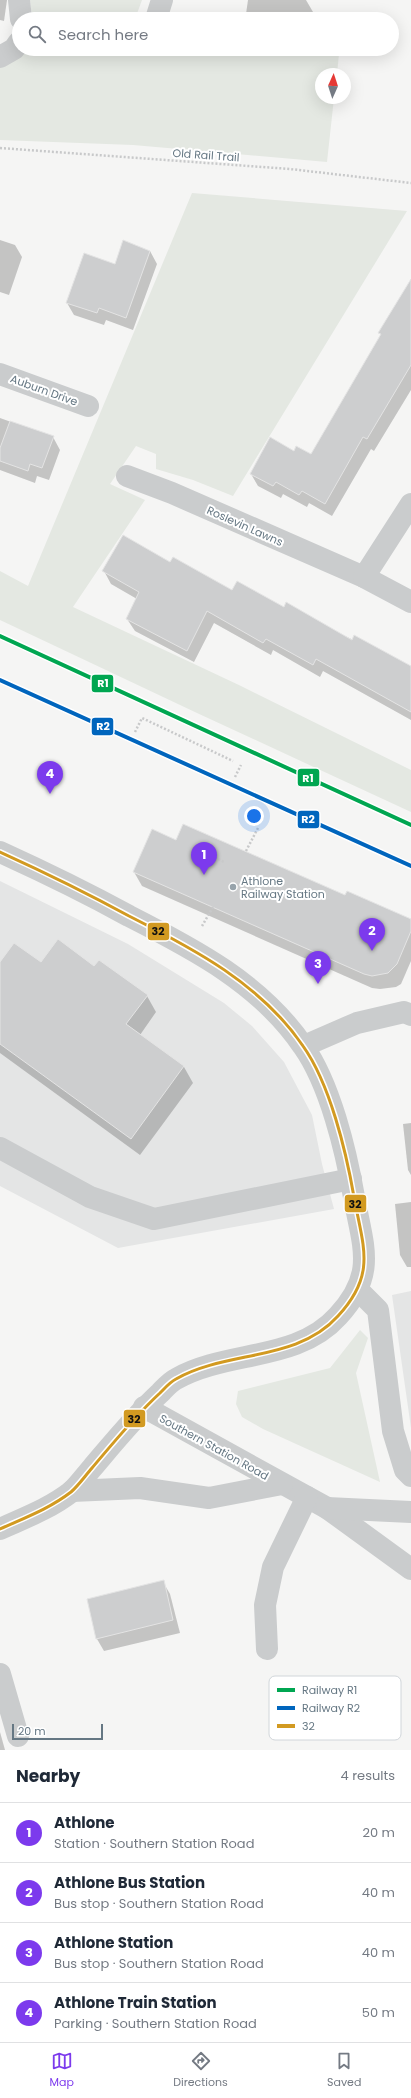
<!DOCTYPE html>
<html lang="en">
<head>
<meta charset="utf-8">
<style>
  :root { --surface:#fff; --page:#f2f2f3; --text:#1f2937; --muted:#747a83; --line:#e0e1e3; --accent:#7c3aed }
  body { margin:0; font-family:Poppins,sans-serif; background:var(--page); color:var(--text) }
  .compass { position:absolute; left:315px; top:68px; width:36px; height:36px; border-radius:50%; background:var(--surface); box-shadow:0 4px 16px #0002; rotate:3deg }
  .scale { position:absolute; left:12px; bottom:10px; width:91px; box-sizing:border-box; padding-left:4px; border:2px solid #657783; border-top:0; font-size:11px; line-height:14px; white-space:nowrap; color:#657783; -webkit-text-stroke:3px #fff; paint-order:stroke }
  .you { position:absolute; left:254px; top:816px; width:14px; height:14px; margin:-10px; border:3px solid #fff; border-radius:50%; background:#1a73e8; box-shadow:0 0 0 6px #1a73e833 }
  .badge { display:grid; place-items:center; width:26px; height:26px; border-radius:50%; background:var(--accent); color:#fff; font-size:13px; font-weight:700 }
  .pin { position:absolute; translate:-50% -33px; filter:drop-shadow(0 1px 2px #0008) }
  .pin::after { content:''; position:absolute; top:21px; width:14px; height:12px; background:inherit; clip-path:polygon(0 0,100% 0,50% 100%) }
  .list { margin:0; padding:0; list-style:none }
  h2 { display:flex; justify-content:space-between; align-items:center; height:52px; margin:0; padding:0 16px; font-size:17px }
  h2 small { font-size:13px; font-weight:400; color:var(--muted) }
  .list li { display:grid; grid-template-columns:26px 1fr auto; gap:12px; align-items:center; box-sizing:border-box; height:60px; padding:0 16px; border-top:1px solid var(--line) }
  .list b { display:block; font-size:15px; white-space:nowrap }
  .list p { margin:0; font-size:13px; white-space:nowrap; color:var(--muted) }
  .list em { font-size:13px; font-style:normal; color:var(--muted) }
  .icon { flex:none; width:22px; height:22px; fill:none; stroke:currentColor; stroke-width:2; stroke-linecap:round; stroke-linejoin:round }
  .map { position:relative; flex:none; width:411px; height:1750px; overflow:hidden }
  .search { position:absolute; background:var(--surface); box-shadow:0 4px 16px #0002; left:12px; right:12px; top:12px; height:44px; display:flex; align-items:center; gap:10px; box-sizing:border-box; padding:0 14px; border-radius:22px; color:var(--muted); font-size:15px }
  .sheet { height:292px; background:var(--surface) }
  nav { display:flex; justify-content:space-around; align-items:center; box-sizing:border-box; height:56px; border-top:1px solid var(--line); background:var(--surface); font-size:11px; color:var(--muted) }
  nav a { display:grid; justify-items:center; gap:2px }
  nav .on { color:var(--accent) }
  .map>svg:first-child { display:block }
  .built { fill:#e4e5e5 }
  .green { fill:#e4e8e2 }
  .shadow { fill:#0003 }
  .building { fill:#cdcecf; stroke:#e4e4e4 }
  .lines { fill:none; stroke-linecap:round; stroke-linejoin:round }
  .path { stroke:#c8c9ca; stroke-width:2.5; stroke-dasharray:2 2; stroke-linecap:butt }
  .minor { stroke:#cacccd; stroke-width:22 }
  .rail-casing { stroke:#c0c2c3; stroke-width:4.5 }
  .rail { stroke:#fff; stroke-width:3; stroke-dasharray:9; stroke-linecap:butt }
  .bus-1-casing { stroke:#fff; stroke-width:6 }
  .bus-1 { stroke:#d29a21; stroke-width:3 }
  .rail-1-casing { stroke:#fff; stroke-width:7 }
  .rail-2-casing { stroke:#fff; stroke-width:7 }
  .rail-1 { stroke:#00a651; stroke-width:4 }
  .rail-2 { stroke:#0065bd; stroke-width:4 }
  .poi-dot { fill:#97a3ab; stroke:#fff; stroke-width:1.5 }
  .labels { text-anchor:middle; dominant-baseline:central; stroke-width:4; stroke-linejoin:round; paint-order:stroke }
  .street-label { font-size:11px; fill:#657783; stroke:#fff }
  .poi-label { font-size:11px; fill:#657783; stroke:#fff; text-anchor:start }
  .key { fill:#fff; stroke:#d1d6da; stroke-width:1 }
  .key-label { font-size:11px; fill:#657783 }
  .line-badge { stroke:#fff; stroke-width:1.5 }
  .badge-label { font-size:11px; text-anchor:middle; font-weight:bold; fill:#fff }
  .pale-badge-label { font-size:11px; text-anchor:middle; font-weight:bold; fill:#111 }
</style>
</head>
<body>
<div class="map">
<svg width="411" height="1750" viewBox="0 0 411 1750">
  <rect width="100%" height="100%" fill="#f5f5f4"/>
  <g class="built">
    <path d="M 0,881 L 128,944 L 224,1003 L 252,1026 L 284,1062 L 312,1115 L 322,1164 L 334,1209 L 118,1248 L 0,1186 Z"/>
    <path d="M 411,1291 L 411,1428 L 392,1295 Z"/>
  </g>
  <g class="green">
    <path d="M 30,0 L 142,0 L 135,19 L 32,19 Z"/>
    <path d="M 25,49 L 313,49 L 339,54 L 337,74 L 321,74 L 321,98 L 334,98 L 327,162 L 133,145 L 0,140 L 0,68 Z"/>
    <path d="M 192,193 L 407,211 L 233,496 L 193,480 L 156,469 L 156,454 L 136,446 L 110,484 L 145,500 L 73,607 L 241,686 L 411,770 L 411,812 L 197,713 L 0,620 L 0,571 L 28,586 Z"/>
    <path d="M 360,1330 L 368,1338 L 356,1373 L 380,1482 L 263,1429 L 242,1417 L 236,1404 L 238,1391 L 330,1368 Z"/>
  </g>
  <g class="shadow">
    <path d="M 0,0 L 7,0 L 4,21 L 0,20 Z"/>
    <path d="M 248,0 L 306,0 L 313,12 L 312,19 L 250,19 L 246,14 Z"/>
    <path d="M 278,49 L 296,49 L 295,51 Z"/>
    <path d="M 0,240 L 15,245 L 22,257 L 9,295 L 0,292 Z"/>
    <path d="M 150,251 L 157,264 L 133,330 L 106,320 L 104,325 L 74,315 L 67,303 Z"/>
    <path d="M 411,291 L 411,390 L 374,451 L 371,449 L 332,516 L 309,503 L 307,507 L 283,494 L 281,498 L 258,486 L 251,474 L 294,452 L 311,455 L 381,336 L 380,333 Z"/>
    <path d="M 0,418 L 53,437 L 60,450 L 49,480 L 37,476 L 35,483 L 0,470 Z"/>
    <path d="M 170,563 L 232,591 L 285,608 L 411,667 L 411,720 L 323,671 L 320,677 L 273,650 L 271,655 L 214,623 L 194,662 L 135,631 L 127,619 L 137,599 L 111,584 L 104,571 Z"/>
    <path d="M 177,841 L 411,920 L 411,961 L 401,984 L 396,987 L 380,989 L 372,988 L 142,886 L 134,872 Z"/>
    <path d="M 41,963 L 147,996 L 156,1012 L 140,1035 L 184,1067 L 193,1083 L 140,1155 L 0,1053 L 0,964 Z"/>
    <path d="M 411,1123 L 411,1175 L 408,1170 L 403,1124 Z"/>
    <path d="M 411,1202 L 411,1267 L 407,1267 L 400,1255 L 395,1204 Z"/>
    <path d="M 163,1582 L 170,1594 L 180,1633 L 104,1651 L 97,1639 Z"/>
    <path d="M 0,1732 L 5,1750 L 0,1750 Z"/>
  </g>
  <g class="building">
    <path d="M 123,240 L 150,251 L 126,318 L 99,308 L 97,313 L 66,303 L 84,253 L 115,264 Z"/>
    <path d="M 411,279 L 411,365 L 367,439 L 363,437 L 325,504 L 302,491 L 299,495 L 276,482 L 273,486 L 250,474 L 270,437 L 294,451 L 296,446 L 311,454 L 381,334 L 378,333 Z"/>
    <path d="M 10,421 L 54,436 L 42,468 L 30,464 L 28,471 L 0,461 L 0,448 Z"/>
    <path d="M 123,535 L 170,562 L 173,557 L 232,590 L 237,581 L 284,607 L 286,602 L 352,640 L 354,635 L 411,666 L 411,712 L 316,659 L 313,665 L 266,639 L 263,643 L 207,611 L 187,651 L 126,619 L 139,592 L 102,571 Z"/>
    <path d="M 183,824 L 345,895 L 347,891 L 411,919 L 411,931 L 397,964 L 388,973 L 372,976 L 364,974 L 133,872 L 152,829 L 176,840 Z"/>
    <path d="M 58,939 L 94,966 L 99,960 L 148,995 L 126,1024 L 184,1066 L 131,1139 L 0,1044 L 0,962 L 14,943 L 41,962 Z"/>
    <path d="M 164,1580 L 173,1620 L 96,1639 L 87,1599 Z"/>
  </g>
  <g class="lines">
    <g class="path">
      <path d="M 0,148 L 290,169 L 411,183"/>
      <path d="M 135,732 L 142,718 L 233,761"/>
      <path d="M 235,777 L 241,765"/>
      <path d="M 193,847 L 224,862"/>
      <path d="M 246,851 L 258,828"/>
      <path d="M 202,926 L 213,907"/>
    </g>
    <g class="minor">
      <path d="M 19,0 L 21,19"/>
      <path d="M 156,19 L 162,0"/>
      <path d="M 0,57 L 14,49 L 19,42"/>
      <path d="M 0,374 L 88,406"/>
      <path d="M 127,476 L 172,493 L 364,577"/>
      <path d="M 411,504 L 364,577 L 411,602"/>
      <path d="M 0,852 C 44,872 87,893 129,916 C 194,949 261,984 303,1046 C 330,1084 346,1151 354,1197 C 363,1247 377,1274 338,1316 C 297,1362 227,1350 176,1379 C 170,1382 165,1388 160,1393 C 135,1416 114,1442 92,1468 C 85,1476 78,1486 71,1492 C 49,1509 24,1518 0,1529"/>
      <path d="M 304,1046 L 357,1023 L 404,1012 L 411,1015"/>
      <path d="M 0,1148 L 90,1197 L 154,1219 L 351,1179"/>
      <path d="M 358,1290 L 378,1310 L 393,1431 L 405,1470 L 411,1476"/>
      <path d="M 144,1407 L 327,1508 L 411,1569"/>
      <path d="M 72,1491 L 140,1488 L 209,1498 L 282,1484"/>
      <path d="M 327,1508 L 411,1512"/>
      <path d="M 267,1649 L 265,1605 L 273,1567 L 307,1497"/>
      <path d="M 0,1674 L 18,1736"/>
    </g>
    <defs>
      <g id="rail">
        <path d="M 0,636 L 411,825"/>
        <path d="M 0,680 L 411,866"/>
      </g>
    </defs>
    <use href="#rail" class="rail-casing"/>
    <use href="#rail" class="rail"/>
    <defs>
      <path id="bus-1" d="M 0,852 C 44,872 87,893 129,916 C 194,949 261,984 303,1046 C 330,1084 346,1151 354,1197 C 363,1247 377,1274 338,1316 C 297,1362 227,1350 176,1379 C 170,1382 165,1388 160,1393 C 135,1416 114,1442 92,1468 C 85,1476 78,1486 71,1492 C 49,1509 24,1518 0,1529"/>
    </defs>
    <use href="#bus-1" class="bus-1-casing"/>
    <use href="#bus-1" class="bus-1"/>
    <defs>
      <path id="rail-1" d="M 0,636 L 411,825"/>
      <path id="rail-2" d="M 0,680 L 411,866"/>
    </defs>
    <use href="#rail-1" class="rail-1-casing"/>
    <use href="#rail-2" class="rail-2-casing"/>
    <use href="#rail-1" class="rail-1"/>
    <use href="#rail-2" class="rail-2"/>
  </g>
  <circle class="poi-dot" cx="233" cy="887" r="4"/>
  <g class="labels">
    <g class="street-label">
      <text transform="translate(206 155) rotate(4)">Old Rail Trail</text>
      <text transform="translate(44 390) rotate(20)">Auburn Drive</text>
      <text transform="translate(245 526) rotate(24)">Roslevin Lawns</text>
      <text transform="translate(214 1447) rotate(29)">Southern Station Road</text>
    </g>
    <g class="poi-label">
      <text x="241" y="881">Athlone<tspan x="241" dy="13">Railway Station</tspan></text>
    </g>
  </g>
  <rect x="269" y="1676" width="132" height="64" rx="6" class="key"/>
  <rect x="277" y="1688" width="18" height="4" fill="#00a651"/>
  <rect x="277" y="1706" width="18" height="4" fill="#0065bd"/>
  <rect x="277" y="1724" width="18" height="4" fill="#d29a21"/>
  <g class="key-label">
    <text x="302" y="1694">Railway R1</text>
    <text x="302" y="1712">Railway R2</text>
    <text x="302" y="1730">32</text>
  </g>
  <g class="line-badge">
    <rect x="91" y="674" width="23" height="19" rx="4" fill="#00a651"/>
    <rect x="91" y="717" width="23" height="19" rx="4" fill="#0065bd"/>
    <rect x="297" y="768" width="23" height="19" rx="4" fill="#00a651"/>
    <rect x="297" y="810" width="23" height="19" rx="4" fill="#0065bd"/>
    <rect x="147" y="922" width="23" height="19" rx="4" fill="#d29a21"/>
    <rect x="344" y="1194" width="23" height="19" rx="4" fill="#d29a21"/>
    <rect x="123" y="1409" width="23" height="19" rx="4" fill="#d29a21"/>
  </g>
  <g class="badge-label">
    <text x="103" y="687">R1</text>
    <text x="103" y="730">R2</text>
    <text x="308" y="782">R1</text>
    <text x="308" y="823">R2</text>
  </g>
  <g class="pale-badge-label">
    <text x="158" y="935">32</text>
    <text x="355" y="1208">32</text>
    <text x="134" y="1423">32</text>
  </g>
</svg>
<svg class="compass" viewBox="-18 -18 36 36"><path d="M0-13l5 13h-10z" fill="#e53935"/><path d="M0 13l5-13h-10z" fill="#747a83"/></svg>
<div class="scale">20 m</div>
<div class="you"></div>
<div class="pin badge" style="left:204px;top:875px">1</div>
<div class="pin badge" style="left:372px;top:951px">2</div>
<div class="pin badge" style="left:318px;top:984px">3</div>
<div class="pin badge" style="left:50px;top:794px">4</div>
<div class="search"><svg class="icon" aria-label="search" viewBox="0 0 24 24"><circle cx="10" cy="10" r="6"/><path d="M15 15l6 6"/></svg>Search here</div>
</div>
<section class="sheet">
<h2>Nearby<small>4 results</small></h2>
<ul class="list">
<li><span class="badge">1</span><div><b>Athlone</b><p>Station · Southern Station Road</p></div><em>20 m</em></li>
<li><span class="badge">2</span><div><b>Athlone Bus Station</b><p>Bus stop · Southern Station Road</p></div><em>40 m</em></li>
<li><span class="badge">3</span><div><b>Athlone Station</b><p>Bus stop · Southern Station Road</p></div><em>40 m</em></li>
<li><span class="badge">4</span><div><b>Athlone Train Station</b><p>Parking · Southern Station Road</p></div><em>50 m</em></li>
</ul>
</section>
<nav>
<a class="on"><svg class="icon" aria-label="map" viewBox="0 0 24 24"><path d="M3 6l6-2 6 2 6-2v14l-6 2-6-2-6 2zM9 4v14M15 6v14"/></svg>Map</a>
<a><svg class="icon" aria-label="directions" viewBox="0 0 24 24"><path d="M12 3l9 9-9 9-9-9zM9 14v-3h6M13 9l2 2-2 2"/></svg>Directions</a>
<a><svg class="icon" aria-label="saved" viewBox="0 0 24 24"><path d="M7 4h10v16l-5-4-5 4z"/></svg>Saved</a>
</nav>
</body>
</html>
